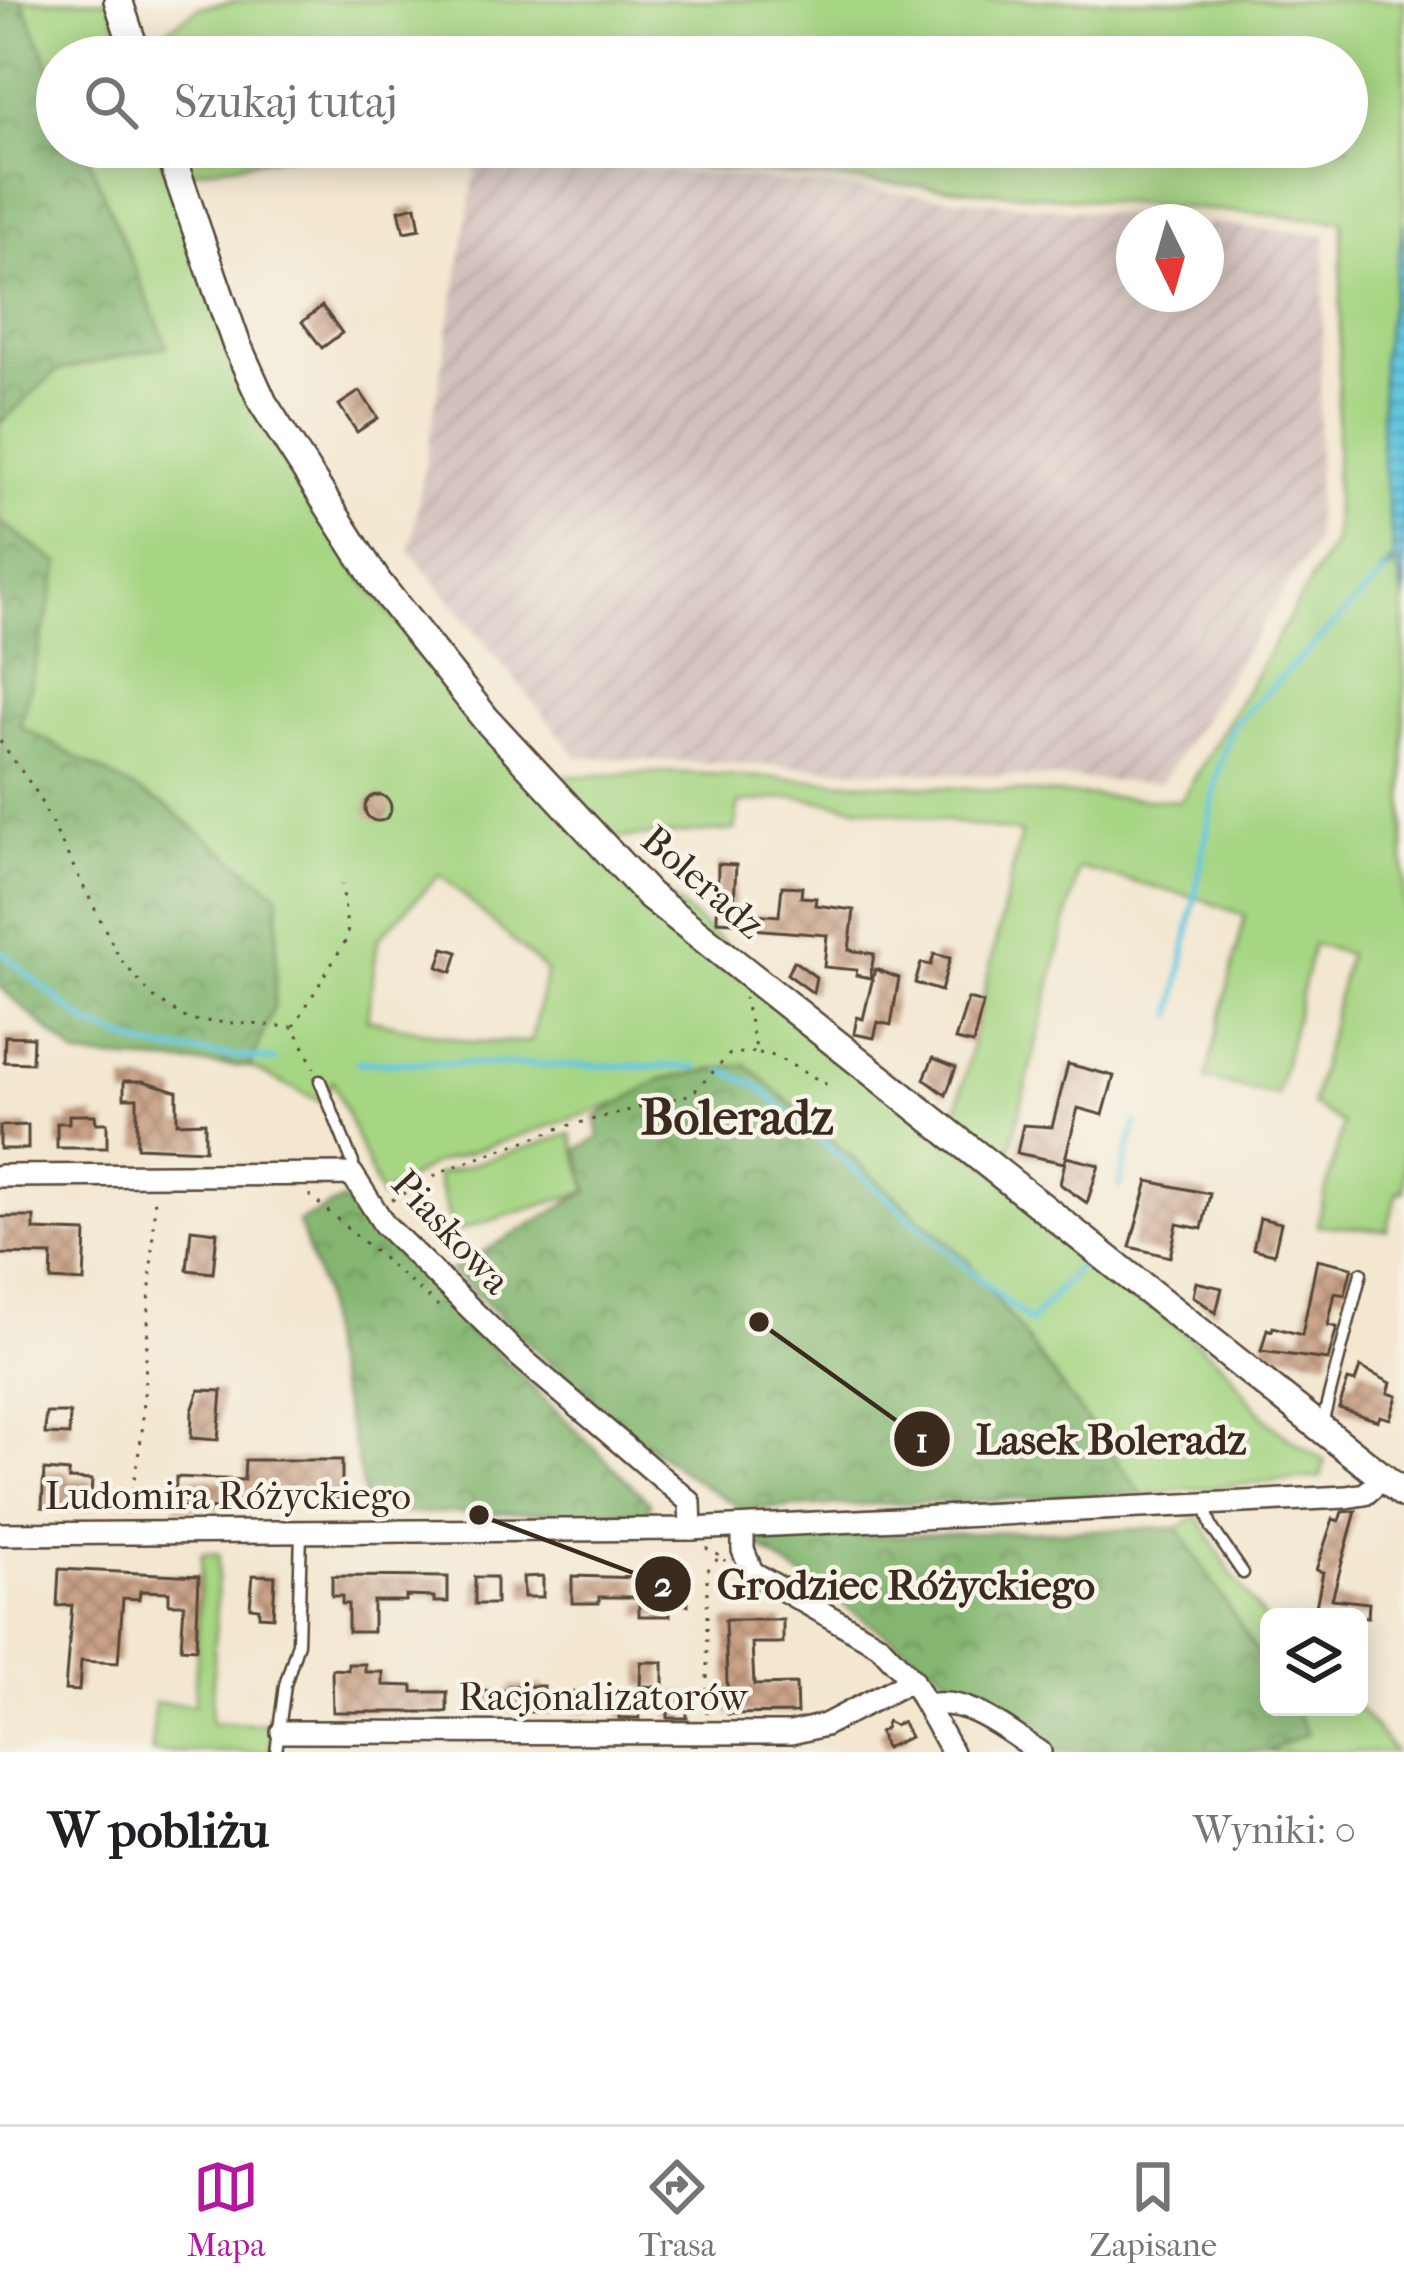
<!DOCTYPE html>
<html lang="pl">
<head>
<meta charset="utf-8">
<style>
  :root { --surface:#fff; --page:#f2f2f2; --text:#202124; --muted:#757577; --line:#e0e0e0; --accent:#b5179e }
  body { margin:0; font-family:"IM FELL French Canon",serif; background:var(--page); color:var(--text) }
  .controls { position:absolute; right:36px; bottom:36px; display:grid; overflow:hidden; border-radius:18px; box-shadow:0 6px 30px #0003 }
  .controls button { width:108px; height:108px; display:grid; place-items:center; padding:0; border:0; border-bottom:3px solid var(--line); background:var(--surface); color:var(--text); font:60px sans-serif }
  .compass { position:absolute; left:1116px; top:204px; width:108px; height:108px; border-radius:50%; background:var(--surface); box-shadow:0 6px 30px #0003; rotate:175deg }
  .list { margin:0; padding:0; list-style:none }
  h2 { display:flex; justify-content:space-between; align-items:center; height:156px; margin:0; padding:0 48px; font-size:51px }
  h2 small { font-size:39px; font-weight:400; color:var(--muted) }
  .icon { flex:none; width:66px; height:66px; fill:none; stroke:currentColor; stroke-width:2; stroke-linecap:round; stroke-linejoin:round }
  .map { position:relative; flex:none; width:1404px; height:1752px; overflow:hidden }
  .search { position:absolute; background:var(--surface); box-shadow:0 6px 30px #0003; left:36px; right:36px; top:36px; height:132px; display:flex; align-items:center; gap:30px; box-sizing:border-box; padding:0 42px; border-radius:66px; color:var(--muted); font-size:45px }
  .sheet { height:372px; background:var(--surface) }
  nav { display:flex; justify-content:space-around; align-items:center; box-sizing:border-box; height:168px; border-top:3px solid var(--line); background:var(--surface); font-size:33px; color:var(--muted) }
  nav a { display:grid; justify-items:center; gap:6px }
  nav .on { color:var(--accent) }
  .map>svg:first-child { display:block }
  .industrial { fill:url(#industrial-furrows) }
  .green { fill:#a6d583; stroke:#708050; stroke-width:3; fill-rule:evenodd }
  .forest { fill:url(#forest-crowns); stroke:#607048; stroke-width:3 }
  .water { fill:url(#water-rules); stroke:#4e787f; stroke-width:3 }
  .lines { fill:none; stroke-linecap:round; stroke-linejoin:round }
  .stream { stroke:#62c6e0; stroke-width:6 }
  .building { fill:url(#building-cross-hatch) }
  .service-casing { stroke:#574639; stroke-width:15 }
  .minor-casing { stroke:#574639; stroke-width:26 }
  .tertiary-casing { stroke:#574639; stroke-width:32 }
  .path { stroke:#574639; stroke-width:3; stroke-dasharray:3 9; stroke-linecap:butt }
  .service { stroke:#fff; stroke-width:10 }
  .minor { stroke:#fff; stroke-width:21 }
  .tertiary { stroke:#fff; stroke-width:27 }
  .labels { text-anchor:middle; dominant-baseline:central; stroke-width:9; stroke-linejoin:round; paint-order:stroke }
  .street-label { font-size:39px; fill:#3b2a1e; stroke:#f7f3e8 }
  .district-label { font-size:51px; font-weight:bold; fill:#3b2a1e; stroke:#f7f3e8 }
  .leader { fill:none; stroke:#3b2a1e; stroke-width:4.5 }
  .callout-dot { fill:#3b2a1e; stroke:#f7f3e8; stroke-width:4.5 }
  .mark-label { font-size:36px; text-anchor:middle; font-weight:bold; fill:#fff }
  .callout-label { font-size:42px; text-anchor:middle; font-weight:bold; fill:#3b2a1e; stroke:#f7f3e8; stroke-width:9; stroke-linejoin:round; paint-order:stroke }
</style>
</head>
<body>
<div class="map">
<svg width="1404" height="1752" viewBox="0 0 1404 1752">
  <defs>
    <pattern id="industrial-furrows" width="10" height="10" patternUnits="userSpaceOnUse" patternTransform="scale(3)"><rect width="10" height="10" fill="#d1c0bc"/><path d="M-1 1l2-2M0 10L10 0M9 11l2-2" fill="none" stroke="#b4a5a1"/></pattern>
    <pattern id="forest-crowns" width="20" height="18" patternUnits="userSpaceOnUse" patternTransform="scale(3)"><rect width="20" height="18" fill="#84b671"/><path d="M2 6a3 3 0 1 1 6 0M12 15a3 3 0 1 1 6 0" fill="none" stroke="#6d945c"/></pattern>
    <pattern id="water-rules" width="6" height="5" patternUnits="userSpaceOnUse" patternTransform="scale(3)"><rect width="6" height="5" fill="#62c6e0"/><path d="M0 2.5h6" fill="none" stroke="#52a1b5"/></pattern>
    <pattern id="building-cross-hatch" width="8" height="8" patternUnits="userSpaceOnUse" patternTransform="scale(3)"><rect width="8" height="8" fill="#caa287"/><path d="M0 0l8 8M0 8l8-8" fill="none" stroke="#a5846e"/></pattern>
  </defs>
  <rect width="100%" height="100%" fill="#f7f3e8"/>
  <filter id="ink" filterUnits="userSpaceOnUse"><feTurbulence type="fractalNoise" baseFrequency=".00833" numOctaves="2"/><feDisplacementMap in="SourceGraphic" scale="24" xChannelSelector="R" yChannelSelector="G"/><feConvolveMatrix kernelMatrix="1 2 1 2 8 2 1 2 1" color-interpolation-filters="sRGB"/></filter>
  <filter id="wash" filterUnits="userSpaceOnUse"><feTurbulence type="fractalNoise" baseFrequency=".004" numOctaves="4" result="noise"/><feDisplacementMap in="SourceGraphic" scale="48" xChannelSelector="R" yChannelSelector="G"/><feGaussianBlur stdDeviation="2.7" result="paint"/><feColorMatrix in="noise" values="0 0 0 0 0 0 0 0 0 0 0 0 0 0 0 0 0 1.4 0 .05"/><feComposite in="paint" operator="in"/></filter>
  <g filter="url(#wash)">
    <rect width="100%" height="100%" fill="#f3e7d0"/>
    <path class="industrial" d="M 479,152 L 1196,222 L 1134,222 L 1134,294 L 1206,294 L 1206,223 L 1326,235 L 1315,542 L 1161,783 L 578,757 L 410,551 Z"/>
    <g class="green">
      <path d="M 22,0 L 109,0 L 128,57 L 57,57 L 57,83 Z"/>
      <path d="M 248,0 L 1404,0 L 1404,1192 L 1398,1191 L 1387,1230 L 1317,1225 L 1343,1124 L 1312,1104 L 1348,954 L 1313,944 L 1277,1096 L 1206,1079 L 1245,916 L 1205,900 L 1079,868 L 1009,1155 L 956,1114 L 1021,833 L 795,797 L 739,803 L 734,830 L 614,838 L 559,777 L 670,772 L 1181,801 L 1334,541 L 1343,221 L 456,147 L 438,161 L 305,153 L 188,172 L 180,147 L 1347,147 L 1347,57 L 151,57 L 146,44 L 200,7 Z"/>
      <path d="M 84,147 L 157,147 L 245,399 L 362,578 L 502,756 L 1228,1369 C 1256,1414 1279,1435 1325,1461 L 1321,1477 L 1142,1494 L 967,1260 L 662,1079 L 622,1102 L 431,1165 L 381,1197 L 333,1081 L 321,1102 L 250,1067 L 274,1006 L 169,808 L 20,726 L 59,564 L 0,522 L 0,423 L 57,371 L 167,346 ZM 440,874 L 546,971 L 531,1042 L 472,1042 L 367,1019 L 378,939 Z"/>
      <path d="M 571,1134 L 588,1191 L 453,1232 L 436,1175 Z"/>
      <path d="M 1198,1517 L 1231,1574 L 1269,1625 L 1269,1671 L 1178,1528 Z"/>
      <path d="M 202,1553 L 219,1554 L 211,1723 L 271,1724 L 271,1752 L 152,1752 L 154,1702 L 194,1705 Z"/>
      <path d="M 1292,1707 L 1358,1707 L 1395,1752 L 1266,1752 L 1307,1733 Z"/>
    </g>
    <g class="forest">
      <path d="M 0,0 L 22,0 L 57,83 L 57,147 L 84,147 L 167,346 L 57,371 L 0,423 Z"/>
      <path d="M 0,522 L 60,564 L 20,726 L 169,808 L 279,895 L 274,1006 L 250,1067 L 78,1057 L 0,987 Z"/>
      <path d="M 746,1064 L 967,1260 L 1142,1494 L 743,1509 C 637,1451 540,1352 450,1271 L 589,1191 L 577,1150 L 599,1138 L 596,1117 L 662,1079 Z"/>
      <path d="M 343,1200 L 650,1503 L 647,1513 L 367,1513 L 356,1454 L 329,1356 L 322,1290 L 298,1222 Z"/>
      <path d="M 1178,1528 L 1269,1671 L 1269,1707 L 1292,1707 L 1308,1733 L 1266,1752 L 1055,1752 L 748,1539 Z"/>
    </g>
    <path class="water" d="M 1404,221 L 1404,600 L 1396,563 L 1382,577 L 1380,572 L 1394,558 L 1381,446 L 1382,357 Z"/>
    <g class="lines">
      <g class="stream">
        <path d="M 0,951 L 89,1025 L 150,1048 L 274,1060"/>
        <path d="M 1173,1016 L 1218,771 L 1232,727 L 1385,572"/>
        <path d="M 358,1062 L 697,1067"/>
        <path d="M 724,1071 L 757,1085 L 1030,1322 L 1085,1259"/>
        <path d="M 1119,1186 L 1136,1123"/>
      </g>
    </g>
    <g id="blocks">
      <g class="building">
        <path d="M 416,206 L 420,229 L 404,232 L 399,210 Z"/>
        <path d="M 322,306 L 342,333 L 322,348 L 302,322 Z"/>
        <path d="M 360,391 L 378,418 L 357,432 L 339,405 Z"/>
        <circle cx="378" cy="808" r="13"/>
        <path d="M 718,864 L 736,865 L 733,922 L 717,921 Z"/>
        <path d="M 782,886 L 802,887 L 801,897 L 816,898 L 815,905 L 854,910 L 849,950 L 874,954 L 870,978 L 856,975 L 857,970 L 824,967 L 827,935 L 752,929 L 753,914 L 779,916 Z"/>
        <path d="M 444,948 L 458,952 L 452,972 L 438,967 Z"/>
        <path d="M 934,954 L 950,958 L 941,991 L 915,983 L 921,963 L 931,965 Z"/>
        <path d="M 794,961 L 816,977 L 813,993 L 787,974 Z"/>
        <path d="M 875,969 L 899,978 L 891,1025 L 878,1022 L 874,1038 L 854,1034 L 857,1017 L 863,1019 Z"/>
        <path d="M 968,999 L 983,1003 L 973,1044 L 955,1040 Z"/>
        <path d="M 5,1036 L 33,1037 L 32,1063 L 4,1062 Z"/>
        <path d="M 933,1058 L 956,1067 L 946,1095 L 924,1079 Z"/>
        <path d="M 1068,1064 L 1114,1076 L 1103,1115 L 1078,1108 L 1064,1163 L 1017,1153 L 1023,1125 L 1052,1127 Z"/>
        <path d="M 124,1081 L 143,1081 L 177,1091 L 177,1123 L 205,1122 L 205,1150 L 137,1147 L 137,1098 L 124,1098 Z"/>
        <path d="M 69,1115 L 95,1115 L 96,1123 L 107,1123 L 107,1148 L 57,1148 L 57,1123 L 69,1123 Z"/>
        <path d="M 28,1125 L 28,1149 L 0,1149 L 0,1126 Z"/>
        <path d="M 1066,1157 L 1099,1165 L 1087,1203 L 1060,1184 Z"/>
        <path d="M 1148,1181 L 1210,1194 L 1202,1229 L 1177,1224 L 1170,1257 L 1130,1247 Z"/>
        <path d="M 0,1217 L 34,1217 L 34,1230 L 86,1232 L 84,1282 L 51,1280 L 52,1255 L 0,1254 Z"/>
        <path d="M 1260,1218 L 1281,1223 L 1274,1254 L 1253,1249 Z"/>
        <path d="M 191,1229 L 217,1232 L 213,1273 L 187,1270 Z"/>
        <path d="M 1317,1259 L 1352,1267 L 1345,1295 L 1335,1293 L 1328,1325 L 1337,1327 L 1328,1360 L 1261,1351 L 1267,1329 L 1272,1331 L 1273,1327 L 1302,1335 Z"/>
        <path d="M 1196,1282 L 1222,1288 L 1216,1313 L 1193,1296 Z"/>
        <path d="M 1360,1367 L 1391,1383 L 1388,1393 L 1397,1396 L 1390,1419 L 1380,1416 L 1378,1421 L 1339,1408 L 1348,1380 L 1355,1382 Z"/>
        <path d="M 199,1390 L 222,1391 L 218,1440 L 191,1438 L 192,1411 Z"/>
        <path d="M 46,1413 L 70,1413 L 69,1435 L 45,1434 Z"/>
        <path d="M 245,1460 L 342,1460 L 342,1498 L 316,1498 L 316,1493 L 247,1494 L 247,1510 L 175,1507 L 176,1477 L 244,1480 Z"/>
        <path d="M 44,1470 L 69,1472 L 69,1479 L 92,1480 L 90,1510 L 42,1507 Z"/>
        <path d="M 1356,1511 L 1332,1599 L 1369,1603 L 1368,1617 L 1314,1617 L 1323,1572 L 1316,1570 L 1333,1519 L 1339,1521 L 1342,1512 Z"/>
        <path d="M 59,1569 L 199,1576 L 196,1649 L 181,1648 L 184,1604 L 169,1604 L 169,1592 L 140,1591 L 139,1599 L 123,1598 L 118,1663 L 81,1661 L 79,1691 L 65,1690 L 72,1605 L 57,1606 Z"/>
        <path d="M 253,1575 L 275,1576 L 273,1617 L 259,1616 L 259,1608 L 250,1607 Z"/>
        <path d="M 332,1576 L 448,1577 L 448,1602 L 434,1602 L 434,1597 L 406,1596 L 406,1601 L 373,1601 L 373,1632 L 348,1632 L 348,1604 L 342,1604 L 342,1596 L 332,1596 Z"/>
        <path d="M 543,1576 L 543,1597 L 524,1597 L 523,1577 Z"/>
        <path d="M 572,1576 L 640,1578 L 640,1597 L 599,1597 L 599,1603 L 572,1603 Z"/>
        <rect x="475" y="1577" width="21" height="27"/>
        <path d="M 687,1577 L 688,1605 L 670,1605 L 670,1616 L 639,1616 L 639,1602 L 668,1602 L 668,1578 Z"/>
        <path d="M 725,1620 L 783,1620 L 783,1643 L 752,1643 L 754,1685 L 796,1684 L 797,1713 L 728,1714 Z"/>
        <path d="M 641,1662 L 663,1662 L 663,1687 L 640,1686 Z"/>
        <path d="M 348,1664 L 365,1664 L 365,1672 L 383,1672 L 383,1685 L 413,1686 L 413,1692 L 447,1692 L 447,1712 L 333,1712 L 332,1669 L 348,1670 Z"/>
        <path d="M 510,1686 L 544,1686 L 543,1712 L 475,1711 L 475,1691 L 510,1691 Z"/>
        <path d="M 571,1692 L 590,1692 L 590,1712 L 571,1711 Z"/>
        <path d="M 620,1692 L 640,1692 L 639,1718 L 619,1718 Z"/>
        <rect x="668" y="1692" width="19" height="26"/>
        <path d="M 887,1721 L 895,1725 L 902,1722 L 910,1737 L 885,1748 L 879,1732 L 885,1729 Z"/>
      </g>
    </g>
  </g>
  <g filter="url(#ink)">
    <use href="#blocks" fill-opacity="0" stroke="#574639" stroke-width="3"/>
    <g class="lines">
      <defs>
        <g id="service">
          <path d="M 320,1081 L 353,1163 L 352,1174"/>
          <path d="M 1322,1424 L 1361,1273"/>
          <path d="M 1204,1504 L 1212,1528 L 1243,1573"/>
          <path d="M 276,1752 L 285,1685 L 298,1643 L 301,1532"/>
        </g>
        <g id="minor">
          <path d="M 0,1176 L 352,1174 L 384,1224 L 519,1356 L 690,1502 L 691,1529"/>
          <path d="M 743,1527 L 743,1550 L 752,1572 L 879,1645 L 912,1680 L 952,1752"/>
          <path d="M 0,1534 L 691,1529 L 1346,1497 L 1365,1494 L 1385,1477"/>
          <path d="M 928,1705 C 970,1697 1006,1731 1040,1752"/>
          <path d="M 282,1732 L 791,1733 L 825,1725 L 912,1680"/>
        </g>
        <g id="tertiary">
          <path d="M 118,0 L 137,57"/>
          <path d="M 168,147 L 236,343 L 263,403 L 378,583 L 485,718 L 649,895 L 1404,1494"/>
        </g>
      </defs>
      <use href="#service" class="service-casing"/>
      <use href="#minor" class="minor-casing"/>
      <use href="#tertiary" class="tertiary-casing"/>
      <g class="path">
        <path d="M 0,741 L 35,790 L 120,959 L 153,997 L 189,1020 L 294,1027 L 314,1068"/>
        <path d="M 294,1026 L 348,937 L 342,884"/>
        <path d="M 759,1053 L 775,1056 L 831,1087"/>
        <path d="M 309,1195 L 438,1306"/>
        <path d="M 392,1200 L 443,1171 L 563,1127 L 692,1094 L 730,1054 L 757,1052 L 744,998"/>
        <path d="M 128,1514 L 142,1434 L 155,1195"/>
        <path d="M 706,1548 L 720,1556"/>
        <path d="M 707,1714 L 707,1571 L 720,1556 L 725,1561"/>
      </g>
      <use href="#service" class="service"/>
      <use href="#minor" class="minor"/>
      <use href="#tertiary" class="tertiary"/>
    </g>
  </g>
  <g class="labels">
    <g class="street-label">
      <text transform="translate(703 882) rotate(41)">Boleradz</text>
      <text transform="translate(451 1232) rotate(47)">Piaskowa</text>
      <text x="228" y="1496">Ludomira Różyckiego</text>
      <text x="603" y="1697">Racjonalizatorów</text>
    </g>
    <g class="district-label">
      <text x="737" y="1117">Boleradz</text>
    </g>
  </g>
  <path class="leader" d="M759 1322L922 1439M479 1515L663 1584"/>
  <g class="callout-dot">
    <circle cx="759" cy="1322" r="12"/>
    <circle cx="479" cy="1515" r="12"/>
    <circle cx="922" cy="1439" r="30"/>
    <circle cx="663" cy="1584" r="30"/>
  </g>
  <g class="mark-label">
    <text x="922" y="1452">1</text>
    <text x="663" y="1596">2</text>
  </g>
  <g class="callout-label">
    <text x="1111" y="1454">Lasek Boleradz</text>
    <text x="906" y="1599">Grodziec Różyckiego</text>
  </g>
</svg>
<div class="controls">
<button><svg class="icon" aria-label="layers" viewBox="0 0 24 24"><path d="M12 4l9 5-9 5-9-5zM3 14l9 5 9-5"/></svg></button>
</div>
<svg class="compass" viewBox="-18 -18 36 36"><path d="M0-13l5 13h-10z" fill="#e53935"/><path d="M0 13l5-13h-10z" fill="#757577"/></svg>
<div class="search"><svg class="icon" aria-label="search" viewBox="0 0 24 24"><circle cx="10" cy="10" r="6"/><path d="M15 15l6 6"/></svg>Szukaj tutaj</div>
</div>
<section class="sheet">
<h2>W pobliżu<small>Wyniki: 0</small></h2>
<ul class="list">
</ul>
</section>
<nav>
<a class="on"><svg class="icon" aria-label="map" viewBox="0 0 24 24"><path d="M3 6l6-2 6 2 6-2v14l-6 2-6-2-6 2zM9 4v14M15 6v14"/></svg>Mapa</a>
<a><svg class="icon" aria-label="directions" viewBox="0 0 24 24"><path d="M12 3l9 9-9 9-9-9zM9 14v-3h6M13 9l2 2-2 2"/></svg>Trasa</a>
<a><svg class="icon" aria-label="saved" viewBox="0 0 24 24"><path d="M7 4h10v16l-5-4-5 4z"/></svg>Zapisane</a>
</nav>
</body>
</html>
